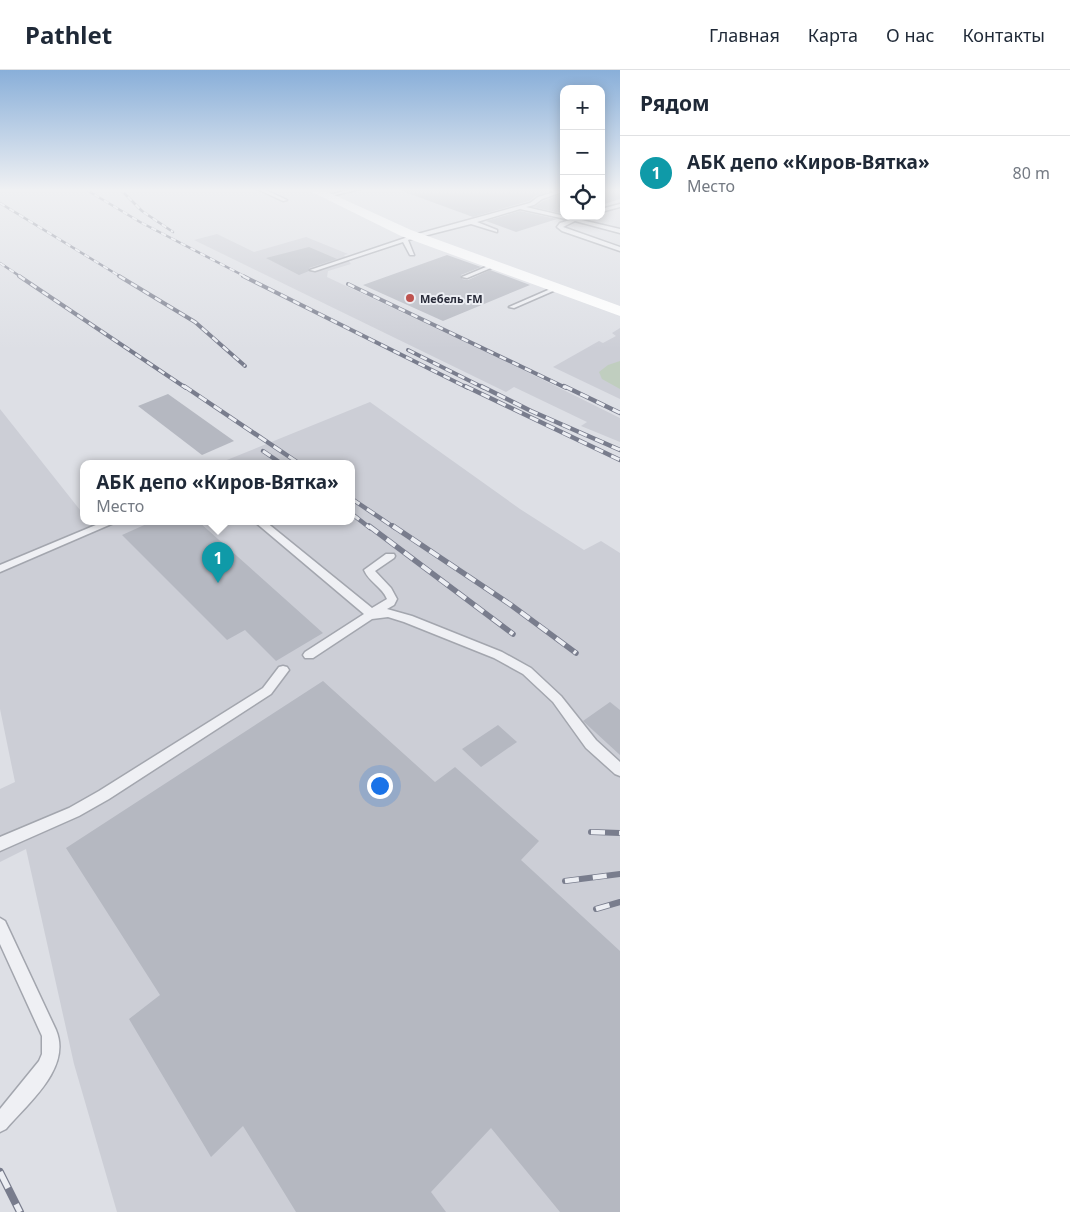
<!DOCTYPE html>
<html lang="ru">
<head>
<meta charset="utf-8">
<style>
  :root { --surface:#fff; --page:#f6f6f7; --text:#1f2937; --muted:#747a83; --line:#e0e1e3; --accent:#be534f }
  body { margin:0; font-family:"Noto Sans",sans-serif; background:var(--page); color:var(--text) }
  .controls { position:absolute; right:15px; top:15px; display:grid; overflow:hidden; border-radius:10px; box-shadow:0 2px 12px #0003 }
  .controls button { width:45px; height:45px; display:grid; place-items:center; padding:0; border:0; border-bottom:1px solid var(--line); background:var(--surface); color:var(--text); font:25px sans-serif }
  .you { position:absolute; left:379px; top:715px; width:18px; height:18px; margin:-12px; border:4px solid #fff; border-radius:50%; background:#1a73e8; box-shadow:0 0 0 8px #1a73e833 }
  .badge { display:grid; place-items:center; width:32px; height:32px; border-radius:50%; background:var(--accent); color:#fff; font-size:16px; font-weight:700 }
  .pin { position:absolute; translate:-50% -41px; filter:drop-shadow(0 1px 2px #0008) }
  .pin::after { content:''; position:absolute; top:26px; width:18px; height:15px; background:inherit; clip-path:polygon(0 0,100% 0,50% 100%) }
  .popup { position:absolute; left:80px; top:390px; width:275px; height:65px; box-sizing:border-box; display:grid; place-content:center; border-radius:10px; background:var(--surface); filter:drop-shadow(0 1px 4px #0005); font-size:16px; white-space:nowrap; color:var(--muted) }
  .popup b { font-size:19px; color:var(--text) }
  .popup::after { content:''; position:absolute; left:50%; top:100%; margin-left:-10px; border:10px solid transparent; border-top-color:var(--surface) }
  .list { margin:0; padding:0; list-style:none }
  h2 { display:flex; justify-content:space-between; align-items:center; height:65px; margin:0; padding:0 20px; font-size:21px }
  h2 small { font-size:16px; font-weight:400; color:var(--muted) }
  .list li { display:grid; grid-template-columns:32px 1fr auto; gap:15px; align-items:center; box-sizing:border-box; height:75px; padding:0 20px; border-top:1px solid var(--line) }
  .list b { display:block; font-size:19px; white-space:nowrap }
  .list p { margin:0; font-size:16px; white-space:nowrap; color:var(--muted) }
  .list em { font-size:16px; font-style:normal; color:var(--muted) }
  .icon { flex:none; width:28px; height:28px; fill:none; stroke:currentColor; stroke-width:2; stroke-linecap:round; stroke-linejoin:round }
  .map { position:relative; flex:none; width:620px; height:1142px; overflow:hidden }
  header { display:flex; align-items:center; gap:30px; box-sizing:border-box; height:70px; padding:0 25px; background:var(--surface); border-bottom:1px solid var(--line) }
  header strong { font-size:24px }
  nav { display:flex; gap:28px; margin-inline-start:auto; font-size:18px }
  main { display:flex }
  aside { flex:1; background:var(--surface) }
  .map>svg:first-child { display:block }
  .built { fill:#ccced6 }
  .green { fill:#c0cebf }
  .building { fill:#b5b8c1 }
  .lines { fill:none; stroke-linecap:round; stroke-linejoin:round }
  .lane-casing { stroke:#a3a6ae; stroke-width:3 }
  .lane { fill:#eff0f4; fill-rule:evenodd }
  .secondary { fill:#fff; fill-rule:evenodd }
  .rail-far5-casing { stroke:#797d8d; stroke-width:2.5 }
  .rail-far4-casing { stroke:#797d8d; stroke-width:4 }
  .rail-far3-casing { stroke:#797d8d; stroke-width:4.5 }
  .rail-far2-casing { stroke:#797d8d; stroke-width:5.5 }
  .rail-far1-casing { stroke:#797d8d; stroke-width:6 }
  .rail-casing { stroke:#797d8d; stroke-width:8 }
  .rail-far5 { stroke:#eceef3; stroke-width:2; stroke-dasharray:5.5; stroke-linecap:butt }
  .rail-far4 { stroke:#eceef3; stroke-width:2.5; stroke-dasharray:7; stroke-linecap:butt }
  .rail-far3 { stroke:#eceef3; stroke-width:3; stroke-dasharray:9; stroke-linecap:butt }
  .rail-far2 { stroke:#eceef3; stroke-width:4; stroke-dasharray:11; stroke-linecap:butt }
  .rail-far1 { stroke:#eceef3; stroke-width:4.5; stroke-dasharray:14; stroke-linecap:butt }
  .rail { stroke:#eceef3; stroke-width:5.5; stroke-dasharray:18; stroke-linecap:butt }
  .poi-dot { fill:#be534f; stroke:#eceef3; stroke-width:2 }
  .labels { text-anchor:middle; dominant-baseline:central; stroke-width:4; stroke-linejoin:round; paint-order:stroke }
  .far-poi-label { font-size:11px; font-weight:bold; fill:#292c3a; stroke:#eceef3; text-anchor:start }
</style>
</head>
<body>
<header>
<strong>Pathlet</strong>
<nav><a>Главная</a><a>Карта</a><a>О нас</a><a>Контакты</a></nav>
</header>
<main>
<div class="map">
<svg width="620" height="1142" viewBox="0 0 620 1142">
  <rect width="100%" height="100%" fill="#dddfe5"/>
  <g class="built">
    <path d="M 217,164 L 254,182 L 306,167 L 348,184 L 344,185 L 351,194 L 328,201 L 327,207 L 503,290 L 620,348 L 620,372 L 581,356 L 587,352 L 514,317 L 506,322 L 194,170 Z"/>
    <path d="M 620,258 L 620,329 L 553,297 L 599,271 L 603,273 L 616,266 L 612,263 Z"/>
    <path d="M 370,332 L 520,439 L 584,480 L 601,471 L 620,483 L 620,1142 L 117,1142 L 74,994 L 26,779 L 0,792 L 0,719 L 15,712 L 0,639 L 0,339 L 84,445 L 84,452 L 352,452 L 352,394 L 217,394 Z"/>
  </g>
  <path class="green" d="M 620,291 L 620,319 L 602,309 L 599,302 L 608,295 Z"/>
  <g class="building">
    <path d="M 402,119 L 544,119 L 549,122 L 537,125 L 529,131 L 473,147 L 402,121 Z"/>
    <path d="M 601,119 L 620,119 L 620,129 L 601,135 Z"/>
    <path d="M 564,123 L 564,144 L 534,137 L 543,131 Z"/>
    <path d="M 520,141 L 557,149 L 516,162 L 486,151 Z"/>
    <path d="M 309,177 L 337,189 L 309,198 L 309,201 L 299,205 L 266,188 Z"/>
    <path d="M 447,185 L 481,197 L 461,205 L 462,209 L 468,210 L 490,200 L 530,215 L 443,251 L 363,215 Z"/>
    <path d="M 168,324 L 234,371 L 202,385 L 138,336 Z"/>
    <path d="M 151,452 L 199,452 L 323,563 L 276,591 L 245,560 L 227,570 L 122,465 Z"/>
    <path d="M 323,611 L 435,712 L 455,697 L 539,771 L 521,790 L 620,881 L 620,1142 L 560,1142 L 491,1058 L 431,1122 L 446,1142 L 296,1142 L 243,1056 L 211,1087 L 129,949 L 160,925 L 66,778 Z"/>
    <path d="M 610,632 L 620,640 L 620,685 L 583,651 Z"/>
    <path d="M 498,655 L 517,672 L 481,697 L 462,679 Z"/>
  </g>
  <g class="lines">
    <defs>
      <g id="lane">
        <path d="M 257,119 L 263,119 L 287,130 L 283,131 Z"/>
        <path d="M 353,119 L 360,119 L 327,127 L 325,126 Z"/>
        <path d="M 546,119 L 562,122 L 542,129 L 534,135 L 526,137 L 620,159 L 620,163 L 575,151 L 563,157 L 620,177 L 620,181 L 562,161 L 557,157 L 560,153 L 570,150 L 520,139 L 477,152 L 497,160 L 497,162 L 471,154 L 408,170 L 414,185 L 410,185 L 403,172 L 315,201 L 310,200 L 414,165 L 530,133 L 538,127 L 555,122 Z"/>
        <path d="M 620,134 L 620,137 L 601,142 L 601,139 Z"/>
        <path d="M 493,194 L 498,195 L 467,208 L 462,207 Z"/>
        <path d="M 555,217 L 560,218 L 514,238 L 509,237 Z"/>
        <path d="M 103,452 L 116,452 L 0,502 L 0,495 Z"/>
        <path d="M 255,452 L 266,452 L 372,538 L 387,529 C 382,517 369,512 364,500 L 386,484 L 394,484 L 395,486 L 394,488 L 375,501 L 391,518 L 397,529 L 394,535 L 387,539 L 412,546 L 502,582 L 531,598 L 561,626 L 596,670 L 620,692 L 620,706 L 615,704 L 586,678 L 553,632 L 523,604 L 494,588 L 404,552 L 388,547 L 372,549 L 313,588 L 305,588 L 303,585 L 305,582 L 364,544 Z"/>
        <path d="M 283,596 L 287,597 L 289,600 L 271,624 L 109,729 L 79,746 L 0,781 L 0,767 L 69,738 L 99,721 L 263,618 L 279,597 Z"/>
        <path d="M 0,848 L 5,851 L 56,960 C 72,998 28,1033 6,1059 L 0,1062 L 0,1039 L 39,991 L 42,984 L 42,966 L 0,874 Z"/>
      </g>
    </defs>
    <use href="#lane" class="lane-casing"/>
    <use href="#lane" class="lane"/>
    <path class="secondary" d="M 306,119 L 321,119 L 411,160 L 620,236 L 620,246 L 401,166 Z"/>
    <defs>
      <g id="rail-far5">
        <path d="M 85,119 L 140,152 L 246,207"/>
        <path d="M 120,119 L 142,141 L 173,162"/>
        <path d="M 0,133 L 121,207"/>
        <path d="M 0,193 L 21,207"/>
      </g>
      <g id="rail-far4">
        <path d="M 19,206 L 186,318"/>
        <path d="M 119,206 L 195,252 L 245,296"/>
        <path d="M 243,206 L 468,318"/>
        <path d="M 348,214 L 566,318"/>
        <path d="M 408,280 L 484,318"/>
      </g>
      <g id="rail-far3">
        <path d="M 184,316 L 300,394"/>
        <path d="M 465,316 L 620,390"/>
        <path d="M 481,316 L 531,341 L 620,380"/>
        <path d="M 564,316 L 620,343"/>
        <path d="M 263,381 L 282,394"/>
        <path d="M 352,429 L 395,458"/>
        <path d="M 352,444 L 370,458"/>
      </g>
      <g id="rail-far2">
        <path d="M 369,456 L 513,564"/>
        <path d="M 393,456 L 511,535 L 576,583"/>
      </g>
      <g id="rail-far1">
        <path d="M 591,762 L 620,763"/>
        <path d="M 565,811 L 620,804"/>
        <path d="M 596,839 L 620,832"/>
      </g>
      <path id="rail" d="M 0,1102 L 20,1142"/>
    </defs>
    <use href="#rail-far5" class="rail-far5-casing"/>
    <use href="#rail-far4" class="rail-far4-casing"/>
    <use href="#rail-far3" class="rail-far3-casing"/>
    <use href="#rail-far2" class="rail-far2-casing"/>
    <use href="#rail-far1" class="rail-far1-casing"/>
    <use href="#rail" class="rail-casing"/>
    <use href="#rail-far5" class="rail-far5"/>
    <use href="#rail-far4" class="rail-far4"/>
    <use href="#rail-far3" class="rail-far3"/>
    <use href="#rail-far2" class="rail-far2"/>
    <use href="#rail-far1" class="rail-far1"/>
    <use href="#rail" class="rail"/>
  </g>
  <linearGradient id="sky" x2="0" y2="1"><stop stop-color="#89afd9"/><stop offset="0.43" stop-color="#f0f1f3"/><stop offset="1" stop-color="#f0f1f3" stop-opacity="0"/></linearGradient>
  <rect width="620" height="279" fill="url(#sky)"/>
  <circle class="poi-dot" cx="410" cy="228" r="5"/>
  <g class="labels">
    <g class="far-poi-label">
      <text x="420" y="228">Мебель FM</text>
    </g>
  </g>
</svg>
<div class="controls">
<button>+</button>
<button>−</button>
<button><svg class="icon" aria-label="locate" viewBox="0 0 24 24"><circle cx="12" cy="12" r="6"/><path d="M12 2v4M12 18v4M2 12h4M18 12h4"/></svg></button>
</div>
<div class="you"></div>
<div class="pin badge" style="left:218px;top:513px;background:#0f9aa8">1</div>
<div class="popup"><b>АБК депо «Киров-Вятка»</b>Место</div>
</div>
<aside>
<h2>Рядом<small></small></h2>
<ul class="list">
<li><span class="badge" style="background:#0f9aa8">1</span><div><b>АБК депо «Киров-Вятка»</b><p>Место</p></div><em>80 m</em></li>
</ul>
</aside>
</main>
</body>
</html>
